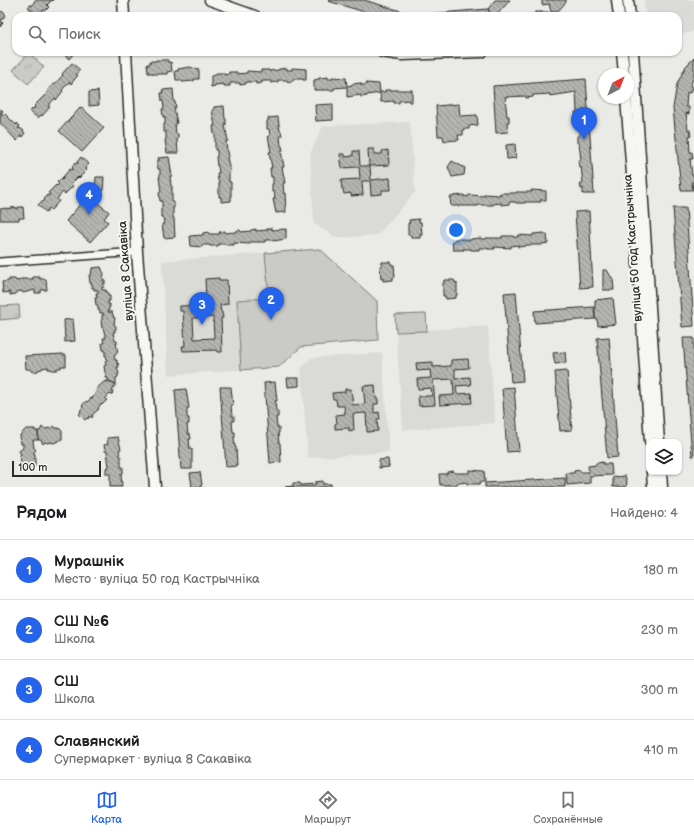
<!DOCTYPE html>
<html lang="ru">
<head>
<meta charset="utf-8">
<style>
  :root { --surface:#fff; --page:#f2f2f2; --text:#202124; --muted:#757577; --line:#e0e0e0; --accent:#2563eb }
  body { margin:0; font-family:"Balsamiq Sans",sans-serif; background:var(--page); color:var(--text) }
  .controls { position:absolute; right:12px; bottom:12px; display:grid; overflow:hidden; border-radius:8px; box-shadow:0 1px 3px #0004 }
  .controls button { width:36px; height:36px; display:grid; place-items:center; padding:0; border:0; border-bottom:1px solid var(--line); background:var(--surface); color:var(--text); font:20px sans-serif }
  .compass { position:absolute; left:598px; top:68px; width:36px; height:36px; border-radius:50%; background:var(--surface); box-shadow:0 1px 3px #0004; rotate:42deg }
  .scale { position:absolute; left:12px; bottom:10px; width:89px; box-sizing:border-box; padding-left:4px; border:2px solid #2b2b2b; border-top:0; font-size:11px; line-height:14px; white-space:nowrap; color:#2b2b2b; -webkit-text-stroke:3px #f6f6f2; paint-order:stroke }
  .you { position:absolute; left:456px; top:230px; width:14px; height:14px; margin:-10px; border:3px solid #fff; border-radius:50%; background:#1a73e8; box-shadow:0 0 0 6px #1a73e833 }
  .badge { display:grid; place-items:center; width:26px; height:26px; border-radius:50%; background:var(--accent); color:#fff; font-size:13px; font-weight:700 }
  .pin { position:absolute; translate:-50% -33px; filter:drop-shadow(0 1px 2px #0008) }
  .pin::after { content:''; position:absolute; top:21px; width:14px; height:12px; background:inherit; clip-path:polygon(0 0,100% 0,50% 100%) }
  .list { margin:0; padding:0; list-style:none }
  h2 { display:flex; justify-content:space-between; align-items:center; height:52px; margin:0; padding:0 16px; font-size:17px }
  h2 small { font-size:13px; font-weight:400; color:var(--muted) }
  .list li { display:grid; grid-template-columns:26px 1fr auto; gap:12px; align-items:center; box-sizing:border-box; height:60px; padding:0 16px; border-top:1px solid var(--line) }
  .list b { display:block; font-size:15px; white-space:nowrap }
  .list p { margin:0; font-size:13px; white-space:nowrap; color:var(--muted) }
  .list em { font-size:13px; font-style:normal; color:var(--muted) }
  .icon { flex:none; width:22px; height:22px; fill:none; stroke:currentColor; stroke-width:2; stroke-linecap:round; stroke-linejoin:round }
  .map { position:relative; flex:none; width:694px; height:487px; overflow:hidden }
  .search { position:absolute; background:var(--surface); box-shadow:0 1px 3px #0004; left:12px; right:12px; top:12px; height:44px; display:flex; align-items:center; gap:10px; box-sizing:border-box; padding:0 14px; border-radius:12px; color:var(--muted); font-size:15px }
  .sheet { height:292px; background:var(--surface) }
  nav { display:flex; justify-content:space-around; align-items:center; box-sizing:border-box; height:56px; border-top:1px solid var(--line); background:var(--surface); font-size:11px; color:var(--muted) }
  nav a { display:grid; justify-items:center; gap:2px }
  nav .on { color:var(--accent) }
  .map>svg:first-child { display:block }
  .built { fill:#dadad6 }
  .grass { fill:#cacac7; stroke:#7a7a79 }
  .park { fill:url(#park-tufts); stroke:#7a7a79 }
  .building { fill:url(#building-back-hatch); stroke:#2b2b2b; fill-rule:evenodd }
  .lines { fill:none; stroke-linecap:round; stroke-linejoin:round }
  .minor-casing { stroke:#2b2b2b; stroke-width:10 }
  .secondary-casing { stroke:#2b2b2b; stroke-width:13 }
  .minor { stroke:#f6f6f2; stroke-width:7 }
  .secondary { stroke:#f6f6f2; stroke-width:10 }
  .labels { text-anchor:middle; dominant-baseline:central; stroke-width:4; stroke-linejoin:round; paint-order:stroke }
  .street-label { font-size:12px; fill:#2b2b2b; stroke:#f6f6f2 }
</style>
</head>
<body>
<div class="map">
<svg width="694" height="487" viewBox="0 0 694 487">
  <defs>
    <pattern id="park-tufts" width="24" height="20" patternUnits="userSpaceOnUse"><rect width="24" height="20" fill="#cacac7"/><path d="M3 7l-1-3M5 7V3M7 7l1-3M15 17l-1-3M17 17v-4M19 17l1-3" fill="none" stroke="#aeaeab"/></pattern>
    <pattern id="building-back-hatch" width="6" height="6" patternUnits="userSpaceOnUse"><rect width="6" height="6" fill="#b4b4b1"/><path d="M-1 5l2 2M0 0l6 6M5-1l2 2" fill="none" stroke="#939390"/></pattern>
  </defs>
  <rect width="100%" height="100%" fill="#eaeae6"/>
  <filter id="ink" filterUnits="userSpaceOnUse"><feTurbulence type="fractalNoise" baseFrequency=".025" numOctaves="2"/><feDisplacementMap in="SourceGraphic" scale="8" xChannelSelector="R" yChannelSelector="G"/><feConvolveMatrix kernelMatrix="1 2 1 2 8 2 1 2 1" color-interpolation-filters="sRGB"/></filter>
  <g filter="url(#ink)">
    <g class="built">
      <path d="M 644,0 L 694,0 L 694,30 L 690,33 L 678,34 L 678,16 L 645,16 Z"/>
      <path d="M 410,122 L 415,192 L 378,235 L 337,238 L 314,224 L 310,154 L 323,126 Z"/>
      <path d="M 320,249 L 377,301 L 378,340 L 301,347 L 279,367 L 168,375 L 162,261 Z"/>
      <path d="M 488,326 L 495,423 L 403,430 L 396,332 Z"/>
      <path d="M 382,353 L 389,452 L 308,458 L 301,369 L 311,358 Z"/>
    </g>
    <g class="grass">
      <path d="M 320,249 L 377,301 L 378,340 L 301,347 L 279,367 L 241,370 L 237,300 L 269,298 L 265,253 Z"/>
      <path d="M 426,314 L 427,331 L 396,332 L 395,315 Z"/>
    </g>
    <g class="park">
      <path d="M 29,53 L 44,67 L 28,84 L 13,70 Z"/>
      <path d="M 19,305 L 20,318 L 0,320 L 0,306 Z"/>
    </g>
    <g class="building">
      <path d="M 35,0 L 54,0 L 53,1 L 52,0 L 47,5 L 49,7 L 45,11 L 43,10 L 40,14 L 42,15 L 40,16 L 38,16 L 28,7 L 30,5 L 32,6 Z"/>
      <path d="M 329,0 L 364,0 L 401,11 L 399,16 L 378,16 L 328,1 Z"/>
      <path d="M 495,0 L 510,0 L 496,16 L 491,16 L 488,9 Z"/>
      <path d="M 542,0 L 566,0 L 566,2 L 559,10 L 551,12 L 549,4 L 542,5 Z"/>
      <path d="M 488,9 L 491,16 L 428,16 L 428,14 Z"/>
      <path d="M 2,11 L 6,15 L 1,21 L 3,23 L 0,27 L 0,13 Z"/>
      <rect x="535" y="12" width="13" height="4"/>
      <path d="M 61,52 L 75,52 L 69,59 Z"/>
      <path d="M 694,58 L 694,77 L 690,86 L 692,87 L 690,93 L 687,92 L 686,107 L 689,107 L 689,114 L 686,113 L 688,130 L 690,130 L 691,136 L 689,136 L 690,152 L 692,152 L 693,159 L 690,159 L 692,175 L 694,175 L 694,182 L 692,182 L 693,190 L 681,190 L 673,108 L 677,84 L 686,66 Z"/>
      <path d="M 156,60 L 168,60 L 168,63 L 171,62 L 172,71 L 167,72 L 167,74 L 153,74 L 153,73 L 148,73 L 147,64 L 150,64 L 150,61 L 156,61 Z"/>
      <path d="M 72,63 L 80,70 L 76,74 L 78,75 L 71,84 L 69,82 L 62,90 L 63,91 L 56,100 L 55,98 L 48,106 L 50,107 L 42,116 L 41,115 L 38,118 L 30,112 L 33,108 L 34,109 L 35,107 L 34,106 L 48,92 L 47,91 L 53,84 L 54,85 L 63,75 L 62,74 Z"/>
      <path d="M 190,67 L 199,70 L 199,79 L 194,79 L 194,81 L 182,82 L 181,80 L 176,80 L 175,71 L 178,71 L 178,69 Z"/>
      <path d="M 287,68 L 287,70 L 292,70 L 292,68 L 306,69 L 306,80 L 303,80 L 303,79 L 293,79 L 293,81 L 288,82 L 287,80 L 278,80 L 278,82 L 271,83 L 271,81 L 262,81 L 262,83 L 256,84 L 256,82 L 246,82 L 246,84 L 240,85 L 240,83 L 230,83 L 230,86 L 224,86 L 224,84 L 215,85 L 215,86 L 211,87 L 211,76 L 216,75 L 216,73 L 224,73 L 224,75 L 229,74 L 229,72 L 237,72 L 238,74 L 247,73 L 247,71 L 261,72 L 261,70 L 269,70 L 269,71 L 279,70 L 279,69 Z"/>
      <path d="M 328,77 L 328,79 L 332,79 L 332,77 L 346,78 L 347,86 L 352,85 L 352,84 L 361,83 L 361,85 L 366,85 L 366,83 L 379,84 L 380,92 L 385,92 L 385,90 L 412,90 L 412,102 L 409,102 L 409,100 L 399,101 L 399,103 L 394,103 L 394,101 L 381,102 L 380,93 L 367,95 L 367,96 L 361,97 L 361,95 L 347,97 L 347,87 L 334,88 L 334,90 L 314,90 L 314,80 L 319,79 L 319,78 Z"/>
      <path d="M 586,79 L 594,194 L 583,194 L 583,188 L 581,189 L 580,184 L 583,184 L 581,166 L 579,167 L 578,160 L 581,160 L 579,143 L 577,143 L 577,136 L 579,136 L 578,119 L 576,119 L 575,112 L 577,112 L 576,92 L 550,96 L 550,94 L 533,95 L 533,97 L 526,98 L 526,96 L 505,97 L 507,116 L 509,116 L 509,122 L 507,122 L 508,132 L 496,133 L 493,86 Z"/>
      <path d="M 173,89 L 174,102 L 175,102 L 176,108 L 174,108 L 177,123 L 175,124 L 176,134 L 178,134 L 178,139 L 177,139 L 178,153 L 167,153 L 165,140 L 166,140 L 166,132 L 164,132 L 164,124 L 165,124 L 165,117 L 163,117 L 162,109 L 164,109 L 163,101 L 162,101 L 161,93 L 163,93 L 162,90 Z"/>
      <path d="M 98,91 L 99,105 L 89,106 L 89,92 Z"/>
      <path d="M 333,104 L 333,120 L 316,121 L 315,105 Z"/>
      <path d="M 459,104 L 460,116 L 477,115 L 478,125 L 469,126 L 469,129 L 463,129 L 463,135 L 458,135 L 459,140 L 444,141 L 443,136 L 438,136 L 436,106 Z"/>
      <path d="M 224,106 L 225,119 L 226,119 L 226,125 L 225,125 L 228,141 L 226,141 L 227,151 L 228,151 L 229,157 L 227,157 L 230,172 L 229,172 L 229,182 L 231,182 L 231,201 L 221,202 L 221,197 L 219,197 L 219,181 L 218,181 L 217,173 L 219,173 L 218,166 L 217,166 L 216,157 L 217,157 L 217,150 L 215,150 L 215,134 L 214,134 L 213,126 L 215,126 L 212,110 L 214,110 L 214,107 Z"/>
      <path d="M 81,107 L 104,128 L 82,152 L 59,131 Z"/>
      <path d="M 1,109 L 3,111 L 1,113 L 3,115 L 4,113 L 16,125 L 17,123 L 20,126 L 18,128 L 19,129 L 20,128 L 24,131 L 23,132 L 25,133 L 22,137 L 21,135 L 17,141 L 0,123 Z"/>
      <path d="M 278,117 L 280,131 L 281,131 L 282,136 L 280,136 L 281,146 L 282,146 L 283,151 L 281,151 L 284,167 L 282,167 L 285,183 L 283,183 L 284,194 L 285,193 L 286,212 L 276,213 L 273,199 L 275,199 L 274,192 L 272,192 L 272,184 L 273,184 L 273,177 L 271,177 L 270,168 L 272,168 L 269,152 L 271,152 L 268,136 L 270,136 L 269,129 L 267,129 L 267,121 L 268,121 L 268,118 Z"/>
      <path d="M 515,144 L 516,158 L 507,159 L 506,145 Z"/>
      <path d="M 368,149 L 374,149 L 374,154 L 382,154 L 382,151 L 388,150 L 389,165 L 370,166 L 371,180 L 390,178 L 391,190 L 382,190 L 382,194 L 371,195 L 370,181 L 362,181 L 363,195 L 351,196 L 351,193 L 344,194 L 343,189 L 342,189 L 341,180 L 360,179 L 359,167 L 342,168 L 340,154 L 345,154 L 345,157 L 353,156 L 353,151 L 359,151 L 360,166 L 369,166 Z"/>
      <path d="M 81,157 L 89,164 L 85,168 L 87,170 L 79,178 L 78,177 L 71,184 L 73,186 L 65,194 L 63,192 L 57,199 L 59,201 L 51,210 L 49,208 L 46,212 L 38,205 L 42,201 L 43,202 L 45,200 L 44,199 L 47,195 L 48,196 L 50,195 L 48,193 L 56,185 L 57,186 L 59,184 L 57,182 L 61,179 L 62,180 L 63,179 L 62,178 L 70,169 L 72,170 L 73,168 L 72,167 L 75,163 L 77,164 L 78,163 L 77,162 Z"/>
      <path d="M 169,157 L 172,176 L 170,176 L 171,186 L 172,186 L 172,202 L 174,202 L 174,208 L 173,208 L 173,218 L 174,218 L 175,237 L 164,238 L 162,224 L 164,224 L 163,217 L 161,217 L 161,209 L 162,208 L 162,201 L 160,201 L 159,192 L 161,192 L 159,177 L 160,177 L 160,169 L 158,169 L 157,161 L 159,161 L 158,158 Z"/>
      <path d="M 452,161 L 465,168 L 464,175 L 452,177 L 448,167 Z"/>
      <path d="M 96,177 L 104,177 L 103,191 L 95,191 Z"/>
      <path d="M 531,190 L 546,191 L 546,200 L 540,200 L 541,202 L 525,202 L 525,203 L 516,203 L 516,202 L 509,202 L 509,204 L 501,205 L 501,203 L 493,204 L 493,205 L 478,205 L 478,206 L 451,206 L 450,197 L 453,197 L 453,196 L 464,195 L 464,197 L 469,196 L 469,195 L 485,196 L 484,194 L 500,195 L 500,193 L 516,193 L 516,192 L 532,192 Z"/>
      <path d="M 88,195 L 109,212 L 104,219 L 108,222 L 90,242 L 66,221 Z"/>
      <path d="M 16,207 L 16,209 L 18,209 L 18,207 L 23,207 L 24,218 L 19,218 L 19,220 L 0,220 L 0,209 L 7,208 L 7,209 Z"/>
      <path d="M 673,208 L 686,208 L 694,326 L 682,327 Z"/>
      <path d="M 589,211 L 593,287 L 580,288 L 575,212 Z"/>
      <path d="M 419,219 L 419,222 L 421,222 L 422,235 L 420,235 L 420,238 L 411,238 L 411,235 L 408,235 L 408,223 L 410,223 L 409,220 Z"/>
      <path d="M 272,228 L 272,230 L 286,229 L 286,239 L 273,241 L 273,240 L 265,240 L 265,242 L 249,242 L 250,244 L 234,243 L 234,245 L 226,245 L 226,244 L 218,244 L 218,246 L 210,246 L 210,245 L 202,245 L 202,247 L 191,246 L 190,236 L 203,235 L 203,233 L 208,232 L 209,234 L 220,234 L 219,232 L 225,231 L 225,233 L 236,232 L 236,231 L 240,230 L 241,232 L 251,231 L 251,230 L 256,229 L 256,231 L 267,230 L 267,229 Z"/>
      <path d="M 544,233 L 544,234 L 547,234 L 548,243 L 542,244 L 542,245 L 526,245 L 526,246 L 518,247 L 518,245 L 511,246 L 511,248 L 494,247 L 495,249 L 487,249 L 487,248 L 479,248 L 479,250 L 471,250 L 471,249 L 463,249 L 464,250 L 453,250 L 452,241 L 455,241 L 455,239 L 465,239 L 466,240 L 471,240 L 471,239 L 481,238 L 481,239 L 486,239 L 486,238 L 502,238 L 502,236 L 513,236 L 513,237 L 518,237 L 518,235 L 533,236 L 533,234 Z"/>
      <path d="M 382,262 L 391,262 L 392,265 L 394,265 L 395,277 L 393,277 L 393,280 L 383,281 L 383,278 L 381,279 L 380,266 L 382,266 Z"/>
      <path d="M 101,267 L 103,272 L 104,273 L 103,281 L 105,281 L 105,284 L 103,284 L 104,287 L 102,287 L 102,290 L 106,290 L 106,292 L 108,292 L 108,296 L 110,296 L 110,301 L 108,301 L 108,304 L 110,304 L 110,307 L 109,307 L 109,310 L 108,310 L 108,312 L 112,312 L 114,318 L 115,318 L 114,325 L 116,326 L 116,329 L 115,329 L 115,332 L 113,332 L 115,341 L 117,341 L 117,344 L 116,344 L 118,352 L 116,352 L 116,355 L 114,355 L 115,360 L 117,360 L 117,364 L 118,363 L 119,367 L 117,367 L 119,374 L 118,374 L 118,377 L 116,378 L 116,384 L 108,381 L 108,378 L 106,378 L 106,373 L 105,373 L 104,366 L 106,365 L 105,361 L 107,360 L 106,355 L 105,356 L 105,350 L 103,350 L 102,343 L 104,343 L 103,338 L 106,338 L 103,328 L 102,328 L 101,321 L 102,320 L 102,315 L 104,315 L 103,313 L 100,313 L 99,310 L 98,310 L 98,305 L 96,305 L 95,298 L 97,298 L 96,293 L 98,293 L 98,290 L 94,290 L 94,288 L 92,288 L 92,283 L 90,283 L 89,275 L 91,275 L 92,268 Z"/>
      <path d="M 603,270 L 607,270 L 613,280 L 614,290 L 603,290 Z"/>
      <path d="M 33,277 L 40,277 L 40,279 L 46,279 L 47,290 L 41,290 L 41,293 L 35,293 L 35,290 L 23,293 L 22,291 L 16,292 L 16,294 L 10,295 L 10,292 L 3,293 L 2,282 L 9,281 L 9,279 L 15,279 L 16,281 L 21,280 L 21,279 L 33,279 Z"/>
      <path d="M 219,278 L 219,280 L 227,280 L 228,304 L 220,305 L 221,312 L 222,312 L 223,318 L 221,318 L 222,352 L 217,352 L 217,350 L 183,351 L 182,346 L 185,346 L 183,311 L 180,311 L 180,306 L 208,305 L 208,300 L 206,300 L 205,279 ZM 213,317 L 214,338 L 194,339 L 193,318 Z"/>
      <path d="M 444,280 L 454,280 L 455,283 L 457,282 L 457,295 L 456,295 L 456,298 L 446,299 L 445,296 L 443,296 L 443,283 L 444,283 Z"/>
      <path d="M 516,292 L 523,381 L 511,382 L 504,293 Z"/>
      <path d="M 613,298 L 616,324 L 598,326 L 597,319 L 595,319 L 595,300 Z"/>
      <path d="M 594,307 L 595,319 L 535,323 L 534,311 Z"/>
      <path d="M 73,319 L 75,341 L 65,342 L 64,320 Z"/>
      <path d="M 609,337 L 618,457 L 607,458 L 597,338 Z"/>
      <path d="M 683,338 L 694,338 L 694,456 L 692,456 Z"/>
      <path d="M 565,352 L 566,363 L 555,364 L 553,353 Z"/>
      <path d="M 63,354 L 63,355 L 66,355 L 66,366 L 61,366 L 61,368 L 57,368 L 57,370 L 51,370 L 51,369 L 48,369 L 48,367 L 42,368 L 42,369 L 38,370 L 38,371 L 32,372 L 32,370 L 30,370 L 29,369 L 26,369 L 25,356 Z"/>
      <path d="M 468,359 L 469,368 L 455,369 L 455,378 L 470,377 L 471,385 L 456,386 L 457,394 L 471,393 L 472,403 L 440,405 L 439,396 L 454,395 L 453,379 L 433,380 L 435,405 L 419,406 L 418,396 L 432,396 L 431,388 L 418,389 L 417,379 L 431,378 L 430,370 L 417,371 L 416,363 L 433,362 L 433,367 L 451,366 L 451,360 Z"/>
      <path d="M 567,371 L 572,430 L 560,431 L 555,372 Z"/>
      <path d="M 287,378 L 299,378 L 299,386 L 288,387 Z"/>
      <path d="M 105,381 L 107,382 L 108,381 L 116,384 L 112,391 L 113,393 L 111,395 L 110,394 L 105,399 L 107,400 L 102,405 L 101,404 L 98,408 L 99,409 L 92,415 L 93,416 L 92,418 L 90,416 L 88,419 L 87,418 L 85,420 L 79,414 L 81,412 L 80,411 L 83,407 L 82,406 L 86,401 L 87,402 L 91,398 L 92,399 L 97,390 L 96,389 Z"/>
      <path d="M 275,382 L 277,401 L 275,401 L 276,411 L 278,411 L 278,417 L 276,417 L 277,427 L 279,427 L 279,433 L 278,433 L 279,443 L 280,443 L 281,462 L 270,463 L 264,383 Z"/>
      <path d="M 375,385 L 376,398 L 378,398 L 378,404 L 374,404 L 374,413 L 379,412 L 380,419 L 377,419 L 378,431 L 367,432 L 366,413 L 353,414 L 354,430 L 349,431 L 349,428 L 335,429 L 335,424 L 337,423 L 336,415 L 345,414 L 344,406 L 337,406 L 336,399 L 333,399 L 332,393 L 345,392 L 345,389 L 351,389 L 353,405 L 365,404 L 363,386 Z"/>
      <path d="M 220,387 L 231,387 L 233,405 L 231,405 L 232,416 L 234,416 L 234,421 L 232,421 L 233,432 L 235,432 L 235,437 L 234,437 L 235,447 L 236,447 L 237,466 L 226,467 Z"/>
      <path d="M 514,387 L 519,451 L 507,452 L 502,388 Z"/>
      <path d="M 186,389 L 189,408 L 187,408 L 187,418 L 189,418 L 189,424 L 187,424 L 188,434 L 190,434 L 191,439 L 189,439 L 190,449 L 192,449 L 192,469 L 181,469 L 175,390 Z"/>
      <path d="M 54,426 L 55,428 L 59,428 L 62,431 L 62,439 L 54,443 L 50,442 L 48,443 L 45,442 L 43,444 L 41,440 L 38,440 L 38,431 L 40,431 L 42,427 L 44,429 L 52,428 Z"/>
      <path d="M 26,429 L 35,429 L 35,431 L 38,431 L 38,440 L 33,440 L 34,448 L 36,450 L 34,452 L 34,454 L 35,454 L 35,466 L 33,469 L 25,470 L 20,462 L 21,461 L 19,456 L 21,454 L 19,451 L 23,448 L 23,444 L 21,444 L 20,435 Z"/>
      <path d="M 118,437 L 121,449 L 119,450 L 120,456 L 121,456 L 121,467 L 123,467 L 123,473 L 121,474 L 122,487 L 110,487 L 110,474 L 106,474 L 106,468 L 109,467 L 107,451 L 105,451 L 104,445 L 108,444 L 107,438 Z"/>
      <path d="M 388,459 L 389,467 L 379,468 L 379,460 Z"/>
      <path d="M 603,462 L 603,464 L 611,464 L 612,475 L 590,476 L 590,483 L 567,485 L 566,473 L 574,473 L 574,471 L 580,470 L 580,472 L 589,472 L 588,466 L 596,465 L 596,463 Z"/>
      <path d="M 469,470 L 484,471 L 485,482 L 480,482 L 480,484 L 467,484 L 467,482 L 459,483 L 457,483 L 457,485 L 440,485 L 439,474 L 447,474 L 447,472 L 454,471 L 454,473 L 469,473 Z"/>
      <path d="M 200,472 L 202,485 L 201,485 L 201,487 L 192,487 L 190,473 Z"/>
      <path d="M 625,476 L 627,482 L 626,487 L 613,487 L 613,477 Z"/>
      <path d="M 565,478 L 565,487 L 485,487 L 485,483 Z"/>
      <path d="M 323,481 L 323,484 L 331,484 L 331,487 L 285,487 L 293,486 L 293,483 L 300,483 L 301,485 L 316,484 L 315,482 Z"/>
    </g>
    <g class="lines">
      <defs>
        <path id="minor" d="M 0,262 L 137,252"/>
        <g id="secondary">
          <path d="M 123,0 L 124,16"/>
          <path d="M 210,0 L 255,16"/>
          <path d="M 617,0 L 619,16"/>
          <path d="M 628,0 L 630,16"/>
          <path d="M 126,52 L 137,252 L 155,487"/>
          <path d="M 382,52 L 402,55 L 482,52"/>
          <path d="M 622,52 L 624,74"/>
          <path d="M 633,52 L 659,442"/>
          <path d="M 626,98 L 632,174 L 650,442"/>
          <path d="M 652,472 L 653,487"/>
          <path d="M 661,472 L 662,487"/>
        </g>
      </defs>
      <use href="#minor" class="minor-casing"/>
      <use href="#secondary" class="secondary-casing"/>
      <use href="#minor" class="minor"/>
      <use href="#secondary" class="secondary"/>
    </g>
  </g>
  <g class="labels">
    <g class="street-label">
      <text transform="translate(633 248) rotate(-94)">вуліца 50 год Кастрычніка</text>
      <text transform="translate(126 271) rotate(-94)">вуліца 8 Сакавіка</text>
    </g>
  </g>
</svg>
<div class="controls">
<button><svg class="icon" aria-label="layers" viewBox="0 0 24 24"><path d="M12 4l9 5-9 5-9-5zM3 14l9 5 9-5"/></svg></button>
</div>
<svg class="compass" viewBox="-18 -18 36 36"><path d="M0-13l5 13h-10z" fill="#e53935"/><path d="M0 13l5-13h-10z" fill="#757577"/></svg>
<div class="scale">100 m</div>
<div class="you"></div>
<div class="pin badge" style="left:584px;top:140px">1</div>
<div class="pin badge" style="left:271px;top:320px">2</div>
<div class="pin badge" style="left:202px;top:325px">3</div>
<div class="pin badge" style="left:89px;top:215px">4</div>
<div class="search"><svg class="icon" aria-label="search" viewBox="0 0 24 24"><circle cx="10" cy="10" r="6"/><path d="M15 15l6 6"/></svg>Поиск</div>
</div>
<section class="sheet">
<h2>Рядом<small>Найдено: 4</small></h2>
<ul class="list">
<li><span class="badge">1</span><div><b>Мурашнік</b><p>Место · вуліца 50 год Кастрычніка</p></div><em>180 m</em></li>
<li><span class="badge">2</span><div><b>СШ №6</b><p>Школа</p></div><em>230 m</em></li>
<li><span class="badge">3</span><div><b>СШ</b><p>Школа</p></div><em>300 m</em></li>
<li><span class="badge">4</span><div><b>Славянский</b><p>Супермаркет · вуліца 8 Сакавіка</p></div><em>410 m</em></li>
</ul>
</section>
<nav>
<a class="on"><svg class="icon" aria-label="map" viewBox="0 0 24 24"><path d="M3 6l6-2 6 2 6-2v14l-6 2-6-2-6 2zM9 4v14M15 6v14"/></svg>Карта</a>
<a><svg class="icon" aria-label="directions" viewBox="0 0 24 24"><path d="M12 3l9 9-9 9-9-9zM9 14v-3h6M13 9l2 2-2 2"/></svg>Маршрут</a>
<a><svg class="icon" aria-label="saved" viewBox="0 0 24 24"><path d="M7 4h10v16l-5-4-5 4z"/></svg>Сохранённые</a>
</nav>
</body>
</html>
